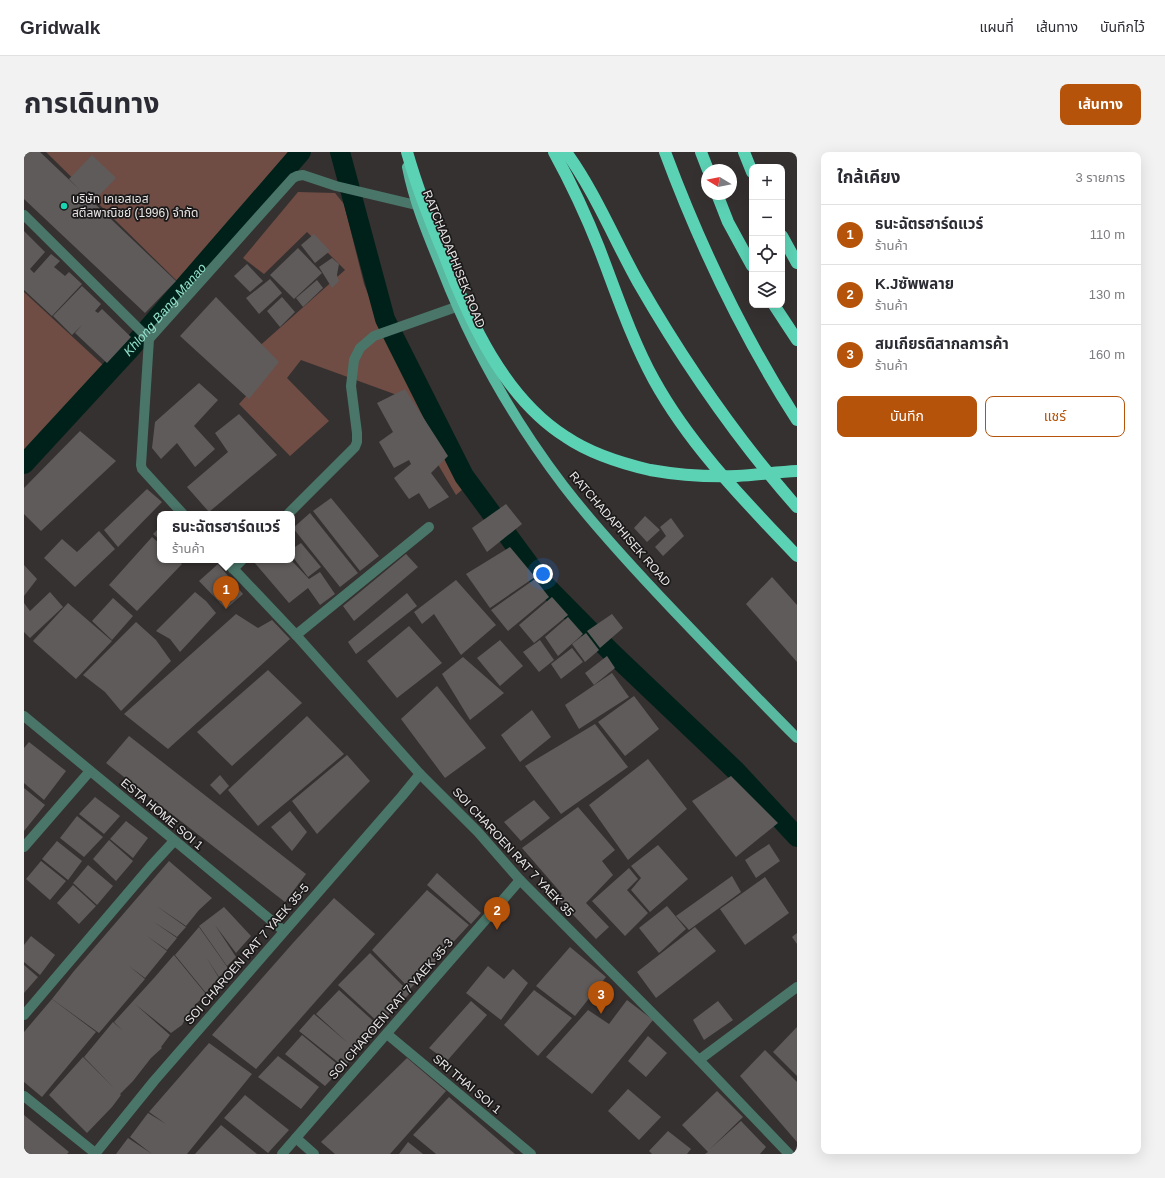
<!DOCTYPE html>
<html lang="th">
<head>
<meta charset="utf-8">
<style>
  :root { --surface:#fff; --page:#f2f2f3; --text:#2b2b33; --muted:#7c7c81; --line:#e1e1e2; --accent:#b45309 }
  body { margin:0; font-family:Helvetica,"Noto Sans Thai",sans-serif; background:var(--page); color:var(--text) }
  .controls { position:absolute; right:12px; top:12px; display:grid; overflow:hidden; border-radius:8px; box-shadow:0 4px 16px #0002 }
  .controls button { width:36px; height:36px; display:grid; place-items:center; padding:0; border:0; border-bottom:1px solid var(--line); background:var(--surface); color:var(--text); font:20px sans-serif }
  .compass { position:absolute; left:677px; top:12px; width:36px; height:36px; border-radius:50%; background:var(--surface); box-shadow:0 4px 16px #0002; rotate:280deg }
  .you { position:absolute; left:519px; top:422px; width:14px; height:14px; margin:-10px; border:3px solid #fff; border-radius:50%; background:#1a73e8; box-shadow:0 0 0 6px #1a73e833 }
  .badge { display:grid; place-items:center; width:26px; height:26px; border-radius:50%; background:var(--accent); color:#fff; font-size:13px; font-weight:700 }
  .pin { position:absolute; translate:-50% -33px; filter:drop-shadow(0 1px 2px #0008) }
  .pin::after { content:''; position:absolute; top:21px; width:14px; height:12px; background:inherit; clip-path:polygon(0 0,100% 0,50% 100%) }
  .popup { position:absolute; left:133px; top:359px; width:138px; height:52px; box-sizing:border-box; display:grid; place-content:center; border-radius:8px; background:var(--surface); filter:drop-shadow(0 1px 3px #0005); font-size:13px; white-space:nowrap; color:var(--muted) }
  .popup b { font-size:15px; color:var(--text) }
  .popup::after { content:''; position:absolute; left:50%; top:100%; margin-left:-8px; border:8px solid transparent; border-top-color:var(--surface) }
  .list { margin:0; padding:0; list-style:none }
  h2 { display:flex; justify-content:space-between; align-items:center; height:52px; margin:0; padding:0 16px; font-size:17px }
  h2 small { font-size:13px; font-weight:400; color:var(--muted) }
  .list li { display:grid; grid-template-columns:26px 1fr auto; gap:12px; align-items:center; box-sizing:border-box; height:60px; padding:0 16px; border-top:1px solid var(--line) }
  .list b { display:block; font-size:15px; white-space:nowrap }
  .list p { margin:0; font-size:13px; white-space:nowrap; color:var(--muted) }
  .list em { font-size:13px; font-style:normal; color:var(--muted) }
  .actions { display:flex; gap:8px; padding:12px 16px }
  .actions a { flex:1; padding:9px 0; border:1px solid var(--accent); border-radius:8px; text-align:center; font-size:14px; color:var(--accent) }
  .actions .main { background:var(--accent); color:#fff }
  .icon { flex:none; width:22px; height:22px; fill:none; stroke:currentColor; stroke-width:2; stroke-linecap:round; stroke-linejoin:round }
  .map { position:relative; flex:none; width:773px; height:1002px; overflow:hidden; border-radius:8px }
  header { display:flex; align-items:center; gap:24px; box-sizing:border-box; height:56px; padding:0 20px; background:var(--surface); border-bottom:1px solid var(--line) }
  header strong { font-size:19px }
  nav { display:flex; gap:22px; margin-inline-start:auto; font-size:14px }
  .intro { display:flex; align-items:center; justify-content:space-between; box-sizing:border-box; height:96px; padding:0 24px }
  h1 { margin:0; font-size:28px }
  .button { padding:10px 18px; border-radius:8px; background:var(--accent); color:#fff; font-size:14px; font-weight:700 }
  main { display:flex; gap:24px; padding:0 24px }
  aside { flex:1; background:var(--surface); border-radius:8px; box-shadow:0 4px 16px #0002 }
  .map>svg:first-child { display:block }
  .green { fill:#6f4d45 }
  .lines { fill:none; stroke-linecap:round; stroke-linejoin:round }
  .canal { stroke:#002119; stroke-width:20 }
  .building { fill:#5f5b5a }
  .minor { stroke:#4a7569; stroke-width:10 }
  .major { stroke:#59b8a0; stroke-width:10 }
  .highway { stroke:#5cd2b5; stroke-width:12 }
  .poi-dot { fill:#1ad5b2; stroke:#1b1919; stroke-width:1.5 }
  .labels { text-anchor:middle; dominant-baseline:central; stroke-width:3.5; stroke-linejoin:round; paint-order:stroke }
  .poi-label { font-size:12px; fill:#eae7e7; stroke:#1b1919; text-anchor:start }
  .street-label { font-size:12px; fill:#eae7e7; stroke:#1b1919 }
  .water-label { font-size:13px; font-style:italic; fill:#93e2cc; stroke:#1b1919 }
</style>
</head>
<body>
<header>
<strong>Gridwalk</strong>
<nav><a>แผนที่</a><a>เส้นทาง</a><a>บันทึกไว้</a></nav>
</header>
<div class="intro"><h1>การเดินทาง</h1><a class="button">เส้นทาง</a></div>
<main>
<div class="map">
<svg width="773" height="1002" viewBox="0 0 773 1002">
  <rect width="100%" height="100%" fill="#353130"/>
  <g class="green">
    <path d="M 22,0 L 270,0 L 153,129 Z"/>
    <path d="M 274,40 L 311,41 L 320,52 L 340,132 L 355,169 L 372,201 L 384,233 L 439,337 L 432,343 L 373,243 L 277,208 L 263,226 L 305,269 L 266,304 L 215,252 L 246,218 L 231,198 L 321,118 L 283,80 L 240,122 L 219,106 Z"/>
    <path d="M 0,140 L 79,213 L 0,301 Z"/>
  </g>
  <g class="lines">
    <g class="canal">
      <path d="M 316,0 L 361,167 L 440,324 L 518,430 L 587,500 L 712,619 L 773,685"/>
      <path id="s1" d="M 0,312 L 106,197 L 277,0"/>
    </g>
  </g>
  <g class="building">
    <path d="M 0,0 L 16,0 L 57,39 L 45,27 L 68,3 L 92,26 L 69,50 L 152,129 L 121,161 L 0,47 Z"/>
    <path d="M 0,79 L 21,100 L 6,117 L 10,121 L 27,102 L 36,109 L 30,115 L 41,124 L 45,120 L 58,132 L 28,164 L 0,138 Z"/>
    <path d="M 290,82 L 306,99 L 291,111 L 277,93 Z"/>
    <path d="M 274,96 L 298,121 L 270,147 L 246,123 Z"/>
    <path d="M 308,106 L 315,112 L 313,123 L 315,129 L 308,136 L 295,115 Z"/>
    <path d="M 223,112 L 239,129 L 226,140 L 210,124 Z"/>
    <path d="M 246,127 L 258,141 L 235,162 L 222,146 Z"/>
    <path d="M 293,128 L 299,136 L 279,155 L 272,146 Z"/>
    <path d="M 58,134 L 77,152 L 71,159 L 74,161 L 78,157 L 107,185 L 83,211 L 51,181 L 58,173 L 48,183 L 29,164 Z"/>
    <path d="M 192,145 L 255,210 L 225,247 L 156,184 Z"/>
    <path d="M 258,145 L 271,160 L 256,175 L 243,159 Z"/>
    <path d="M 175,231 L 194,248 L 170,274 L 191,297 L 171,315 L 153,291 L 137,307 L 128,296 L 131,270 Z"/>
    <path d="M 381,237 L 424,304 L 407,321 L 425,345 L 405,357 L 395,341 L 385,347 L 370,326 L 387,312 L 385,308 L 370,316 L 355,290 L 369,280 L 353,251 Z"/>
    <path d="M 215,262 L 253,303 L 185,360 L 163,335 L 204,300 L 191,281 Z"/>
    <path d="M 56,279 L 92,309 L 17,379 L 0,362 L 0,336 Z"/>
    <path d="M 123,337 L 138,350 L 94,395 L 80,378 Z"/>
    <path d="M 307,346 L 355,404 L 336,419 L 289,359 Z"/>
    <path d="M 482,352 L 498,372 L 463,400 L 448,376 Z"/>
    <path d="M 286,361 L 334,421 L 316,435 L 269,376 Z"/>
    <path d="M 621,364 L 636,378 L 623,390 L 610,376 Z"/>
    <path d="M 647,366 L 660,384 L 639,404 L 631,395 L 642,384 L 636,375 Z"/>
    <path d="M 136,375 L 136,388 L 129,382 Z"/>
    <path d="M 75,379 L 91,397 L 51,435 L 20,406 L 38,387 L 53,400 Z"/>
    <path d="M 128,385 L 136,392 L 136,408 L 153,408 L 158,412 L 113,459 L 85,433 Z"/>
    <path d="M 277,391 L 297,415 L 284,425 L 268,404 L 268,397 Z"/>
    <path d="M 486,395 L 511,425 L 466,456 L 442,422 Z"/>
    <path d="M 382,402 L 394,415 L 330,469 L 319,454 Z"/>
    <path d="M 232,408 L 267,408 L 285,427 L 296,420 L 311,442 L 296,453 L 284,436 L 265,451 L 230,410 Z"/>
    <path d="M 194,412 L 219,442 L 202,457 L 175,429 Z"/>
    <path d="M 0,413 L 13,427 L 0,444 Z"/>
    <path d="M 748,425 L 773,453 L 773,510 L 722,452 Z"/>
    <path d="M 511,427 L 525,445 L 484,479 L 467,458 Z"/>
    <path d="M 432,428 L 472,473 L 437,503 L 410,462 L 398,472 L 390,460 Z"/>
    <path d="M 26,440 L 39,455 L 6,486 L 0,480 L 0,451 L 6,459 Z"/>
    <path d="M 171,440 L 182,449 L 192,461 L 156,500 L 146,487 L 132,479 Z"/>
    <path d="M 383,441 L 393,454 L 332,502 L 324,490 Z"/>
    <path d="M 528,445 L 544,463 L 510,491 L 495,473 Z"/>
    <path d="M 89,446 L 109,464 L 88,488 L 68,469 Z"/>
    <path d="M 44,451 L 88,489 L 52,527 L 9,489 Z"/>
    <path d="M 212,462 L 234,476 L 248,468 L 266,487 L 144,597 L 100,562 Z"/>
    <path d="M 588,462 L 599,476 L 576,496 L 563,479 Z"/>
    <path d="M 544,465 L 559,482 L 534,504 L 521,485 Z"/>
    <path d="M 112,470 L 132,488 L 147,509 L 97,559 L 81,540 L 59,523 Z"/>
    <path d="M 385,474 L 418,511 L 373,546 L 343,509 Z"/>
    <path d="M 562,481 L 575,498 L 561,510 L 548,492 Z"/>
    <path d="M 476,488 L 499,514 L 476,534 L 453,506 Z"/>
    <path d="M 516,488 L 530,508 L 515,520 L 499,500 Z"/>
    <path d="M 548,496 L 559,510 L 537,527 L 527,512 Z"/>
    <path d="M 583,504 L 591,516 L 570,533 L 561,521 Z"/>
    <path d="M 439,505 L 480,541 L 446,568 L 418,522 Z"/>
    <path d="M 244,518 L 278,551 L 208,614 L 173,580 Z"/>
    <path d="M 588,521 L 605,545 L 555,577 L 541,553 Z"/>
    <path d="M 413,534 L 462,596 L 421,626 L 377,567 Z"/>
    <path d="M 610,544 L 635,577 L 601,604 L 574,570 Z"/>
    <path d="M 508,558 L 527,585 L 496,610 L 477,583 Z"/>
    <path d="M 283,564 L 320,602 L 234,674 L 204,638 Z"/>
    <path d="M 571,572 L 604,615 L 537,662 L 501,614 Z"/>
    <path d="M 105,584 L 282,722 L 261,750 L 82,611 Z"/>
    <path d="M 5,590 L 42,619 L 20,648 L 0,631 L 0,596 Z"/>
    <path d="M 323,603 L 346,629 L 293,682 L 268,649 Z"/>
    <path d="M 624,607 L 663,657 L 604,708 L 565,653 Z"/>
    <path d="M 196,623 L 205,634 L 196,643 L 186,633 Z"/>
    <path d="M 707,624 L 754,671 L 712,705 L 668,649 Z"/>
    <path d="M 0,636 L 21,653 L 0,679 Z"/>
    <path d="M 71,645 L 96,664 L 80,682 L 55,662 Z"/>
    <path d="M 510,648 L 526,666 L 497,689 L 480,670 Z"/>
    <path d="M 554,655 L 591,698 L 578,709 L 589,723 L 562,751 L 585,775 L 572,787 L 533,746 L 538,742 L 498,696 Z"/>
    <path d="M 266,659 L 283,680 L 268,699 L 247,675 Z"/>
    <path d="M 53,664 L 79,685 L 60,705 L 36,686 Z"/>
    <path d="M 102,669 L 124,686 L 109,706 L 86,687 Z"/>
    <path d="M 85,688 L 109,709 L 92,729 L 69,707 Z"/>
    <path d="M 33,689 L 58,709 L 44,728 L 18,707 Z"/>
    <path d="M 745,692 L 756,709 L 732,726 L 721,708 Z"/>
    <path d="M 634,693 L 664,727 L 626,760 L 607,738 L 617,726 L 607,714 Z"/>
    <path d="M 17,709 L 42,729 L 26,748 L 2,727 Z"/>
    <path d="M 145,709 L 188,746 L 175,758 L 162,774 L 131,753 L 162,775 L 153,785 L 130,770 L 153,786 L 143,798 L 123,784 L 143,799 L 121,826 L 105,814 L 121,827 L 75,881 L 28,847 L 50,819 Z"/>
    <path d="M 64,713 L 89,734 L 73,753 L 49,731 Z"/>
    <path d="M 605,716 L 614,727 L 603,738 L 624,761 L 601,784 L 568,749 Z"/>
    <path d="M 413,721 L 457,761 L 447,772 L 403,733 Z"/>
    <path d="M 708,724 L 717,740 L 665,778 L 652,764 Z"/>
    <path d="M 741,725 L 765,761 L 721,793 L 696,757 Z"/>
    <path d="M 49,733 L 72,754 L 55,772 L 33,751 Z"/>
    <path d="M 403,738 L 445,773 L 386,837 L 348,798 Z"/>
    <path d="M 310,746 L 351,782 L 232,917 L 188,883 L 269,791 Z"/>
    <path d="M 643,754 L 662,777 L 635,801 L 615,776 Z"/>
    <path d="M 200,755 L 227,784 L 212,801 L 191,773 L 212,805 L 203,814 L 175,774 Z"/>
    <path d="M 175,775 L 204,816 L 195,825 L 182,805 L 195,826 L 189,832 L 182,841 L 151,803 Z"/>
    <path d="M 671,775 L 692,799 L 632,846 L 613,820 Z"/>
    <path d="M 773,781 L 773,792 L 768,785 Z"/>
    <path d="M 7,784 L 31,803 L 16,823 L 0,810 L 0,793 Z"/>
    <path d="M 546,795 L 582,825 L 551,864 L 512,834 Z"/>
    <path d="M 346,801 L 386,841 L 356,872 L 314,833 Z"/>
    <path d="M 150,803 L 182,842 L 173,851 L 175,854 L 164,862 L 158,873 L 147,881 L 111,852 L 146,883 L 137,895 L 138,896 L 127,906 L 109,929 L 96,942 L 97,943 L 88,955 L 63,981 L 25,943 L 59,905 L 90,936 L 60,905 L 89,870 L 99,879 L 90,870 L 130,826 L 135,831 L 130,826 Z"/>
    <path d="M 0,813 L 14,825 L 0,841 Z"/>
    <path d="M 464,814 L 480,827 L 489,817 L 504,831 L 477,868 L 442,841 Z"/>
    <path d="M 315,838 L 356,875 L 320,915 L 275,879 L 290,862 L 324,891 L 292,862 Z"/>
    <path d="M 510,838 L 548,866 L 514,904 L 480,873 Z"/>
    <path d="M 28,847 L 72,880 L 18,945 L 0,930 L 0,880 Z"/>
    <path d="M 603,848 L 629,868 L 568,942 L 522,905 L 564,858 L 585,872 Z"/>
    <path d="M 447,849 L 463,863 L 423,909 L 405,896 Z"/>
    <path d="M 694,849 L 709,868 L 680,888 L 669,868 Z"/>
    <path d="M 773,875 L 773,924 L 749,900 Z"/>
    <path d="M 278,883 L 318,916 L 301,934 L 261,902 Z"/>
    <path d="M 624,884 L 643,901 L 622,925 L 604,909 Z"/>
    <path d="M 185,891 L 228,922 L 163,1002 L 92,1002 L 104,986 L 128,1002 L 106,985 L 124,961 L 142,972 L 125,960 Z"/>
    <path d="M 741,898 L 773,930 L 773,990 L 716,924 Z"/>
    <path d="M 254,904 L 295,935 L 277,957 L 234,925 Z"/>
    <path d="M 383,906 L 422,939 L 366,1002 L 311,1002 L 297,990 Z"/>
    <path d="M 604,937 L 637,965 L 615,988 L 584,959 Z"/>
    <path d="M 693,939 L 719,965 L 686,997 L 717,969 L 742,995 L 736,1002 L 681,1002 L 684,1000 L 658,973 Z"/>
    <path d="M 221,943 L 265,978 L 244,1001 L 200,966 Z"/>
    <path d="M 425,945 L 491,1002 L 412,1002 L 389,983 Z"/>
    <path d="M 0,963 L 45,1000 L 43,1002 L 0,1002 Z"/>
    <path d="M 197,973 L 233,1002 L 171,1002 Z"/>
    <path d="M 644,979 L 667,997 L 663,1002 L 628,1002 L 625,999 Z"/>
    <path d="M 384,990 L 399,1002 L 375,1002 Z"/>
  </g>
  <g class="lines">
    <g class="minor">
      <path d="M 0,63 L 125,187 L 117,313 L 118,317 L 159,362"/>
      <path d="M 125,187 L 269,26 L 273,24 L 279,23 L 312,34 L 392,53"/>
      <path d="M 264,362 L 331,295 L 333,290 L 333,281 L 327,234 L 330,208 L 336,196 L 350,184 L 432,155"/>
      <path d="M 201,408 L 272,483 L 396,622 L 454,680 L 496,728 L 675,908 L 765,1002"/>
      <path d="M 209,417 L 218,408"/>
      <path d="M 272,483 L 405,375"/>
      <path d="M 0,564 L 260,779"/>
      <path d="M 0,695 L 66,619"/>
      <path d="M 0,863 L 126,715 L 150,689"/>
      <path d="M 363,882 L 507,1002"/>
      <path d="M 675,908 L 773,835"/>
      <path d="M 0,944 L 71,1001"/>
      <path d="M 272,986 L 290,1002"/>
      <path d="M 71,1002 L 130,929 L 378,644 L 396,622"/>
      <path d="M 258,1002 L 496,728"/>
    </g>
    <path class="major" d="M 383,15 C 390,51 404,84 418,118 C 448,195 489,267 539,333 C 572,376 610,417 648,457 C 689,500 731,544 773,586"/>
    <g class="highway">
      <path d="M 383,0 C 393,35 406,69 420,102 C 445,168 480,246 542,285 C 567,302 596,311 626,318 C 654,323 684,325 713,324 C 733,323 753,320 773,319"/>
      <path d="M 530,0 C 547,31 562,63 575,96 C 592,140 607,186 630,228 C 667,295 721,349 773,404"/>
      <path d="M 542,0 C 571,40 590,87 614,130 C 660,210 712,286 773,355"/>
      <path d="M 641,0 C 676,94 719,184 773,268"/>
      <path d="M 677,0 L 684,18"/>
      <path d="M 720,0 L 728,20"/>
      <path d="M 693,42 L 704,70 L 728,114"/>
      <path d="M 758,84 L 773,111"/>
      <path d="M 750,153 L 773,188"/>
    </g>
  </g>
  <circle class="poi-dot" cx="40" cy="54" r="4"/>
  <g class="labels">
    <g class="poi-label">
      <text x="48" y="47">บริษัท เคเอสเอส<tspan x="48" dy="14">สตีลพาณิชย์ (1996) จำกัด</tspan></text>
    </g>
    <g class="street-label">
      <text transform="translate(430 107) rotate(68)">RATCHADAPHISEK ROAD</text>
      <text transform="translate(596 377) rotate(49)">RATCHADAPHISEK ROAD</text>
      <text transform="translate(138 662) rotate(40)">ESTA HOME SOI 1</text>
      <text transform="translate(489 700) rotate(47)">SOI CHAROEN RAT 7 YAEK 35</text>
      <text transform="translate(223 802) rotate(-49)">SOI CHAROEN RAT 7 YAEK 35-5</text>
      <text transform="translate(367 857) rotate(-49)">SOI CHAROEN RAT 7 YAEK 35-3</text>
      <text transform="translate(443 932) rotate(40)">SRI THAI SOI 1</text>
    </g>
    <g class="water-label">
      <text stroke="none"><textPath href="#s1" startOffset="209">Khlong Bang Manao</textPath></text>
    </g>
  </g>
</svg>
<div class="controls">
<button>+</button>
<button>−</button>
<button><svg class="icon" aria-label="locate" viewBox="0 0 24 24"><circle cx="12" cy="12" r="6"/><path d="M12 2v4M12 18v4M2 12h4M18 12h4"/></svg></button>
<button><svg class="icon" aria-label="layers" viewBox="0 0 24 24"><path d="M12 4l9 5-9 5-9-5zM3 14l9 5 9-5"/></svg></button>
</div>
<svg class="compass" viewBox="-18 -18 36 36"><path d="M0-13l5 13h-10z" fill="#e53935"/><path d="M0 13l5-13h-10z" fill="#7c7c81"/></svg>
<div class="you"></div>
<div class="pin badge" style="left:202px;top:457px">1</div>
<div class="popup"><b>ธนะฉัตรฮาร์ดแวร์</b>ร้านค้า</div>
<div class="pin badge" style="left:473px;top:778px">2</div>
<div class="pin badge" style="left:577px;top:862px">3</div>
</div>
<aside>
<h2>ใกล้เคียง<small>3 รายการ</small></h2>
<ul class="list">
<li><span class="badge">1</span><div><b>ธนะฉัตรฮาร์ดแวร์</b><p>ร้านค้า</p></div><em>110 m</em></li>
<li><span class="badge">2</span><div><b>K.Jซัพพลาย</b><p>ร้านค้า</p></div><em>130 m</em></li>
<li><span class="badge">3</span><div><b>สมเกียรติสากลการค้า</b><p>ร้านค้า</p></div><em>160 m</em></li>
</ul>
<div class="actions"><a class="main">บันทึก</a><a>แชร์</a></div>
</aside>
</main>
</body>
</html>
